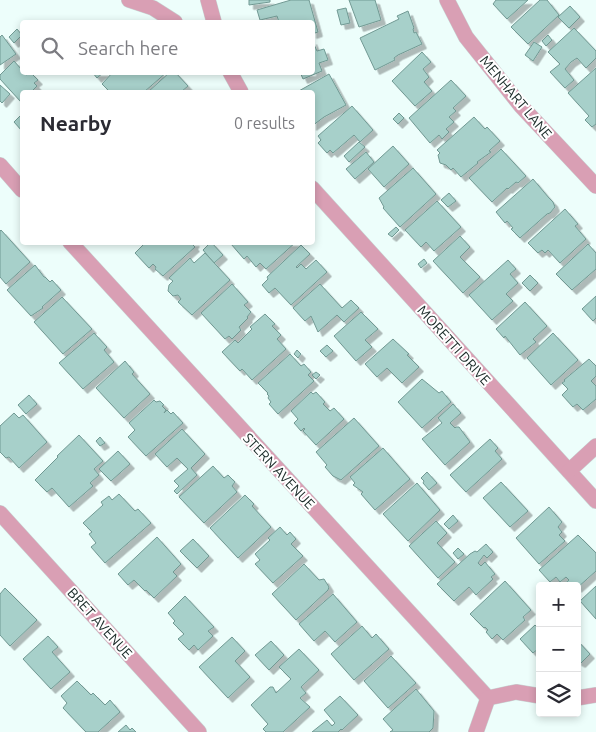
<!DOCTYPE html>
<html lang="en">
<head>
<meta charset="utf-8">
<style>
  :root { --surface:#fff; --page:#f2f2f3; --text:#2b2b33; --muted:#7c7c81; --line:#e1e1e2 }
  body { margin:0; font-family:Ubuntu,sans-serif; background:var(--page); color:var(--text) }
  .controls { position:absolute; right:15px; bottom:15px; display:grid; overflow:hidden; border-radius:5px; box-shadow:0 2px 8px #0003 }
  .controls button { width:45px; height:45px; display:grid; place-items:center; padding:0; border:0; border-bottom:1px solid var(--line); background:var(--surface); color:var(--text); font:25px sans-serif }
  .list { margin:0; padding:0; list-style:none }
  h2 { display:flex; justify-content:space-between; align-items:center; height:65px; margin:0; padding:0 20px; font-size:21px }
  h2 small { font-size:16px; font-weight:400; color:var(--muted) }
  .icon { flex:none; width:28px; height:28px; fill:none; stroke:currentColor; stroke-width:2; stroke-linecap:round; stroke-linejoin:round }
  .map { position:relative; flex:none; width:596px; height:732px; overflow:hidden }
  .search { position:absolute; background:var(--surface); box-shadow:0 2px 8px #0003; left:20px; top:20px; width:295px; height:55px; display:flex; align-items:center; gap:12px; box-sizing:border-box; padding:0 18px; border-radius:5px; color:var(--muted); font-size:19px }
  .panel { position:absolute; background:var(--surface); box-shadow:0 2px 8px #0003; left:20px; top:90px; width:295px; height:155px; border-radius:5px }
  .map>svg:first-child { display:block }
  .building { fill:#a7d0ca; stroke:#719993; filter:url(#shadow) }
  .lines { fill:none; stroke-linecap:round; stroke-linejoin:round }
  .minor-casing { stroke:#c7d7d5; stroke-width:16 }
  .minor { stroke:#d99fb4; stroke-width:15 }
  .labels { text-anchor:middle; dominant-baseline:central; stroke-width:4; stroke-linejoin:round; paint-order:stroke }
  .street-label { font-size:14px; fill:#182826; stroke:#fff }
</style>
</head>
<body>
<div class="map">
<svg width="596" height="732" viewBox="0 0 596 732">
  <defs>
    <filter id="shadow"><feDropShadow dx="4.5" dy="4.5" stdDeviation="0" flood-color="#0004"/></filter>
  </defs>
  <rect width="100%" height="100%" fill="#edfefb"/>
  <g class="building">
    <path d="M 249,0 L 270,0 L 270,2 L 249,5 Z"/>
    <path d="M 291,0 L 309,0 L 318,32 L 312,34 L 312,22 L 279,22 L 277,16 L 260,20 L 257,10 Z"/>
    <path d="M 349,0 L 375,0 L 381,20 L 359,27 Z"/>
    <path d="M 496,0 L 528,0 L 507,19 L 493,4 Z"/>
    <path d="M 540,0 L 547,0 L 559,15 L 528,44 L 511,27 Z"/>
    <path d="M 570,6 L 580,17 L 569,28 L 558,17 Z"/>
    <path d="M 346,8 L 350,23 L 341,25 L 337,10 Z"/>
    <path d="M 408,11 L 414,28 L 413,29 L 414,33 L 416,32 L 422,44 L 398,55 L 394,58 L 395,60 L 375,70 L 360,38 L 399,19 L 397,16 Z"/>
    <path d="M 574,28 L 596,51 L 596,58 L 586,68 L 577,58 L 571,62 L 565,69 L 574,80 L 565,88 L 550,72 L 560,64 L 548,52 Z"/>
    <path d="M 17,29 L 22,35 L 14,43 L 9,37 Z"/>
    <path d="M 2,35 L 16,54 L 0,65 L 0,37 Z"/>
    <path d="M 548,35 L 552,40 L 546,46 L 542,41 Z"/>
    <path d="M 312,40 L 317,51 L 324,49 L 328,60 L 319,63 L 322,71 L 303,79 L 300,72 L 312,72 Z"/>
    <path d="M 534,42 L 542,47 L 533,61 L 525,55 Z"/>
    <path d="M 422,52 L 431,62 L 423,69 L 429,77 L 424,82 L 432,91 L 415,106 L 392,81 Z"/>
    <path d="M 14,61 L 22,70 L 22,72 L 27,75 L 30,72 L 38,80 L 34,83 L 37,86 L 31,92 L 22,92 L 21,102 L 0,79 L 0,75 Z"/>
    <path d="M 596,68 L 596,124 L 592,127 L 585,120 L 589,116 L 568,93 Z"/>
    <path d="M 92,72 L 104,72 L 97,78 Z"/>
    <path d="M 113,72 L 167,72 L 144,92 L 110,92 L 102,84 Z"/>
    <path d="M 170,72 L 175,72 L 188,86 L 181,92 L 148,92 Z"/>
    <path d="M 329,74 L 346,105 L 324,117 L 312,126 L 312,92 L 297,92 Z"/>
    <path d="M 451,80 L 466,96 L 453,108 L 456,111 L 449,117 L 454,122 L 446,129 L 449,132 L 442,139 L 439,135 L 430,143 L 409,118 Z"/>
    <path d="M 0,85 L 10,94 L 2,103 L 0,101 Z"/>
    <path d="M 352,106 L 373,130 L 360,142 L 354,135 L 333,153 L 330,150 L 327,153 L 318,143 L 321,140 L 318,136 Z"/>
    <path d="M 399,113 L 404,118 L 398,124 L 393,119 Z"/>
    <path d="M 22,114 L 22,131 L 14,122 Z"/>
    <path d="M 474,117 L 485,129 L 487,127 L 500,141 L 489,151 L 491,152 L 477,162 L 478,163 L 461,177 L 453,168 L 451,170 L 446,165 L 440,163 L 438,155 L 440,153 L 437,150 Z"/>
    <path d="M 359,142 L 365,147 L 349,162 L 344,156 Z"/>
    <path d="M 393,146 L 409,164 L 384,187 L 368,169 Z"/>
    <path d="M 501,149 L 526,176 L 518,183 L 516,182 L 508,189 L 507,188 L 492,202 L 469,178 Z"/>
    <path d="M 366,152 L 374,162 L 355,179 L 346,169 Z"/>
    <path d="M 413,168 L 436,194 L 400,227 L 383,208 L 384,207 L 379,198 Z"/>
    <path d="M 533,179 L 549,198 L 553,202 L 555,207 L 550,213 L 547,214 L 520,238 L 511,229 L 513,228 L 507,221 L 505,223 L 496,212 Z"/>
    <path d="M 449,193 L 456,201 L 448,207 L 441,200 Z"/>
    <path d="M 437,201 L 461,227 L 434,251 L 426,242 L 421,247 L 405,230 Z"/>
    <path d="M 565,209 L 578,224 L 575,226 L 586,239 L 560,263 L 548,250 L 545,253 L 542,250 L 538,253 L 528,243 Z"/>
    <path d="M 396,227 L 399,230 L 392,237 L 388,234 Z"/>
    <path d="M 1,230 L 30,262 L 6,284 L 0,277 L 0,231 Z"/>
    <path d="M 460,236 L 470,247 L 460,257 L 480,277 L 463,293 L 433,261 Z"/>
    <path d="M 146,242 L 195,242 L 193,245 L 195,247 L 163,276 L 155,269 L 156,267 L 153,264 L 149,268 L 135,253 Z"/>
    <path d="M 211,242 L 223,255 L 214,263 L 203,250 Z"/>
    <path d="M 232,242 L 296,242 L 266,269 L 260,263 L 256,267 L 247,256 L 244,259 L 231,244 Z"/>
    <path d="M 588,244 L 596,253 L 596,269 L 572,290 L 556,274 Z"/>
    <path d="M 301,245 L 310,254 L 296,267 L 297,268 L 301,264 L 306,269 L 316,260 L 327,272 L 291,305 L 275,288 L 269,293 L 262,285 L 268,279 L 267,277 Z"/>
    <path d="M 205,253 L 230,280 L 192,315 L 178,302 L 181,299 L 178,295 L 173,296 L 168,291 L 169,285 L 173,281 L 169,278 L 190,258 L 194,263 Z"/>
    <path d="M 424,259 L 427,263 L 421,268 L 418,264 Z"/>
    <path d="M 508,260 L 516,269 L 510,274 L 518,283 L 506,294 L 513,301 L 492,320 L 469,295 Z"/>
    <path d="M 35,265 L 44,277 L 45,277 L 50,282 L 52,280 L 61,290 L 42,307 L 43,308 L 31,316 L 7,290 Z"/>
    <path d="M 530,275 L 538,283 L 530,291 L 522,283 Z"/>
    <path d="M 232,284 L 248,302 L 244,305 L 251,312 L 247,317 L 248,318 L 239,327 L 241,330 L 232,339 L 229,336 L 225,339 L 201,313 Z"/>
    <path d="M 320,284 L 342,308 L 351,300 L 359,308 L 344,322 L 337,315 L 318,332 L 311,316 L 305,321 L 293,308 Z"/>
    <path d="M 596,296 L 596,318 L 593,321 L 582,309 Z"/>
    <path d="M 62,297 L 92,329 L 63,354 L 34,322 Z"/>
    <path d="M 525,302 L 547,326 L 533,339 L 536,342 L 520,355 L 505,336 L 504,338 L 496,329 Z"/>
    <path d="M 361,312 L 378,329 L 365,340 L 372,347 L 356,361 L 334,336 Z"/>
    <path d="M 265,314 L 275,324 L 272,326 L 281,335 L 277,339 L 286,349 L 252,380 L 242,369 L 240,371 L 222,352 L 235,340 L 238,343 L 252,329 L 250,327 Z"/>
    <path d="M 94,333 L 107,347 L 104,350 L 114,362 L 83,389 L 59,363 Z"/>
    <path d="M 553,333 L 578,360 L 551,385 L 527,358 Z"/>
    <path d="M 393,339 L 409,354 L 407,355 L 419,367 L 402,383 L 387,368 L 377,377 L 365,364 Z"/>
    <path d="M 327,345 L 333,351 L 326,357 L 320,351 Z"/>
    <path d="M 297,350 L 301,354 L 298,358 L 294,354 Z"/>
    <path d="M 290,354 L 301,366 L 304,364 L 311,372 L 308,375 L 314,381 L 278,414 L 269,404 L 271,402 L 268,398 L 269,396 L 267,394 L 268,393 L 258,383 Z"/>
    <path d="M 589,359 L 596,366 L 596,376 L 591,381 L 596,386 L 596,399 L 583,410 L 577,404 L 573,407 L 562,395 L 568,389 L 562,383 L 565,381 L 564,380 Z"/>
    <path d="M 125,361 L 134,372 L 132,374 L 150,394 L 124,418 L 96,388 Z"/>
    <path d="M 316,372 L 320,375 L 316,379 L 312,375 Z"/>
    <path d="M 422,379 L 439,393 L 442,391 L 451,402 L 422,428 L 398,402 Z"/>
    <path d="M 311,392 L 313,394 L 316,392 L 325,402 L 323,404 L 330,411 L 334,408 L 344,419 L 316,445 L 303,431 L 305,429 L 304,428 L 301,431 L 294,423 L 298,419 L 291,411 Z"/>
    <path d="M 29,395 L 37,404 L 26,414 L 18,405 Z"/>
    <path d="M 154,400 L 156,402 L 160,401 L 164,405 L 162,406 L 166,410 L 164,413 L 167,410 L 171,414 L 173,412 L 183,423 L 146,456 L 128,437 L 135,430 L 129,423 Z"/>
    <path d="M 453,404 L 461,413 L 450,423 L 455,428 L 456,427 L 459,427 L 470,442 L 445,465 L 422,439 L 442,423 L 438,418 Z"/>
    <path d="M 14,413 L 19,418 L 23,415 L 47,442 L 19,468 L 9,457 L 6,458 L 0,452 L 0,426 Z"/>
    <path d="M 354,418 L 379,446 L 341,480 L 333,476 L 325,467 L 327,465 L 316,452 Z"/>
    <path d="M 182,429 L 205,454 L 191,468 L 197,475 L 177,494 L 174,491 L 179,486 L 174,481 L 188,469 L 177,458 L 167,467 L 155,454 Z"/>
    <path d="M 79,435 L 103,461 L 94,469 L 99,475 L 90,483 L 93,486 L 69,507 L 52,488 L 47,492 L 35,480 L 58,457 L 57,456 Z"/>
    <path d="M 100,437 L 105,443 L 100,446 L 96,441 Z"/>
    <path d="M 490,439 L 498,448 L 495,451 L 502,459 L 466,492 L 450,475 Z"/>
    <path d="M 383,448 L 410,479 L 375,510 L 361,494 L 363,492 L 353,485 L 355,483 L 350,477 Z"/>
    <path d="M 118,451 L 130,464 L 111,481 L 99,469 Z"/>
    <path d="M 213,466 L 224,478 L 228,475 L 235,482 L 232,486 L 237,492 L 204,523 L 179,497 Z"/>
    <path d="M 427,472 L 437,483 L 429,490 L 423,483 L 424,481 L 421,478 Z"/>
    <path d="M 501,482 L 528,511 L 510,527 L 483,498 Z"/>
    <path d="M 417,483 L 440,510 L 408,541 L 383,514 Z"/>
    <path d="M 119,494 L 135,511 L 138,509 L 151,523 L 105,563 L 91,547 L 96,543 L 89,534 L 92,532 L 83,523 L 103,505 L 101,502 L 109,496 L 112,500 Z"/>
    <path d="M 245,495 L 254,504 L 252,506 L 271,527 L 238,558 L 210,528 Z"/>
    <path d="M 549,507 L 562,522 L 558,527 L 562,532 L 559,535 L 565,541 L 539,564 L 516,538 Z"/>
    <path d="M 453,515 L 458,521 L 449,529 L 444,524 Z"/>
    <path d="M 436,521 L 447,533 L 437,543 L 455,562 L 438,578 L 409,546 Z"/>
    <path d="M 280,527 L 287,535 L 290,532 L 296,539 L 291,544 L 303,556 L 273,583 L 255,564 L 260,560 L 255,554 L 270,540 L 268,538 Z"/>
    <path d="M 578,535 L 596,553 L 596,571 L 577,588 L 577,586 L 562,586 L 569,580 L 566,577 L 560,582 L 556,577 L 550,582 L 539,570 Z"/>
    <path d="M 157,537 L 181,564 L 173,572 L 177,576 L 154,598 L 146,590 L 145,591 L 134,580 L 128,585 L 118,574 Z"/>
    <path d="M 193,539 L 209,556 L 197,568 L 180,551 Z"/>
    <path d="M 486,544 L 493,552 L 487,558 L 484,555 L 478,563 L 481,566 L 485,562 L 495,574 L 491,577 L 493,579 L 476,595 L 469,587 L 454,601 L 437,584 L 470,554 L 475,551 L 477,552 Z"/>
    <path d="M 458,548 L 464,554 L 458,559 L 453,553 Z"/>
    <path d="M 304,564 L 319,580 L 324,579 L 329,587 L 328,590 L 296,620 L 272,594 Z"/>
    <path d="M 505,581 L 531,610 L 523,617 L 525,620 L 503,640 L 497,634 L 492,639 L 486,632 L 488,630 L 485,627 L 484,628 L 470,614 Z"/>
    <path d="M 596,586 L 596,619 L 580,601 Z"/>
    <path d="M 5,588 L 37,620 L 10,646 L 0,635 L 0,594 Z"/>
    <path d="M 333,594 L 357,622 L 335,642 L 325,631 L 314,641 L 299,624 Z"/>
    <path d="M 185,596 L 214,627 L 208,631 L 213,636 L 198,650 L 194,645 L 189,650 L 178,639 L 184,634 L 173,623 L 175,621 L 168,613 Z"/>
    <path d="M 535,625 L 540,630 L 540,652 L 538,649 L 533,653 L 520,639 Z"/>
    <path d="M 362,626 L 372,638 L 376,634 L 389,649 L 354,680 L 331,654 Z"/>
    <path d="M 48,636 L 58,647 L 52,652 L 70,672 L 51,689 L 23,659 Z"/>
    <path d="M 232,637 L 245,651 L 235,661 L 250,677 L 228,698 L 199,667 Z"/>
    <path d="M 577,640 L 590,654 L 581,663 L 577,661 Z"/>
    <path d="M 271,641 L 284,655 L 269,670 L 255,655 Z"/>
    <path d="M 299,649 L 319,670 L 301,687 L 306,693 L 300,698 L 310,707 L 283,732 L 266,732 L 263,729 L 268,724 L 251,705 L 270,687 L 273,687 L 276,693 L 291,679 L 279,667 Z"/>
    <path d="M 391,656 L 416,683 L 388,708 L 364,681 Z"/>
    <path d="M 77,681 L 91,695 L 93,693 L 105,705 L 110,700 L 120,712 L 98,732 L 86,732 L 63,708 L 67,703 L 61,696 Z"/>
    <path d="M 416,689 L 434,711 L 433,728 L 429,732 L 390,732 L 393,730 L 383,719 Z"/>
    <path d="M 340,696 L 358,715 L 342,730 L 341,729 L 338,732 L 312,732 L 327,720 L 332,726 L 335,723 L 324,710 Z"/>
    <path d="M 126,725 L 130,730 L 132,728 L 136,732 L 118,732 Z"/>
  </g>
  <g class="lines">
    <defs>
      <g id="minor">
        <path d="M 129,0 L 153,8 L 175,22"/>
        <path d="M 208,0 L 214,22"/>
        <path d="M 447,0 L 466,37 L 521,106 L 596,186"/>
        <path d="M 230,72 L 241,92"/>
        <path d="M 0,165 L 22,190"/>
        <path d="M 312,188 L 596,501"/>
        <path d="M 70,242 L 488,698"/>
        <path d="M 569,471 L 596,446"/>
        <path d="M 0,513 L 199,732"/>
        <path d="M 577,698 L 596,695"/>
        <path d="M 476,732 L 488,698 L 516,692 L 540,696"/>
      </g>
    </defs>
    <use href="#minor" class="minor-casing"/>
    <use href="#minor" class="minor"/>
  </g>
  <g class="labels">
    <g class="street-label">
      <text transform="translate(516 97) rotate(50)">MENHART LANE</text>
      <text transform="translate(454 345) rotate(48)">MORETTI DRIVE</text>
      <text transform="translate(279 471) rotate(47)">STERN AVENUE</text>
      <text transform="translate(100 623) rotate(48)">BRET AVENUE</text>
    </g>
  </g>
</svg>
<div class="controls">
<button>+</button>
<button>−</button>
<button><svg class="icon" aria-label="layers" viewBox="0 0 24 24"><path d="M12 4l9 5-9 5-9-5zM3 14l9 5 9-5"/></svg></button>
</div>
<div class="search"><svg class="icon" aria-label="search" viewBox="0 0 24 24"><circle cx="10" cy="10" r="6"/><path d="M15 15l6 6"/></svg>Search here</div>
<section class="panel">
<h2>Nearby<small>0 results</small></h2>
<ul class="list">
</ul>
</section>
</div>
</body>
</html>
